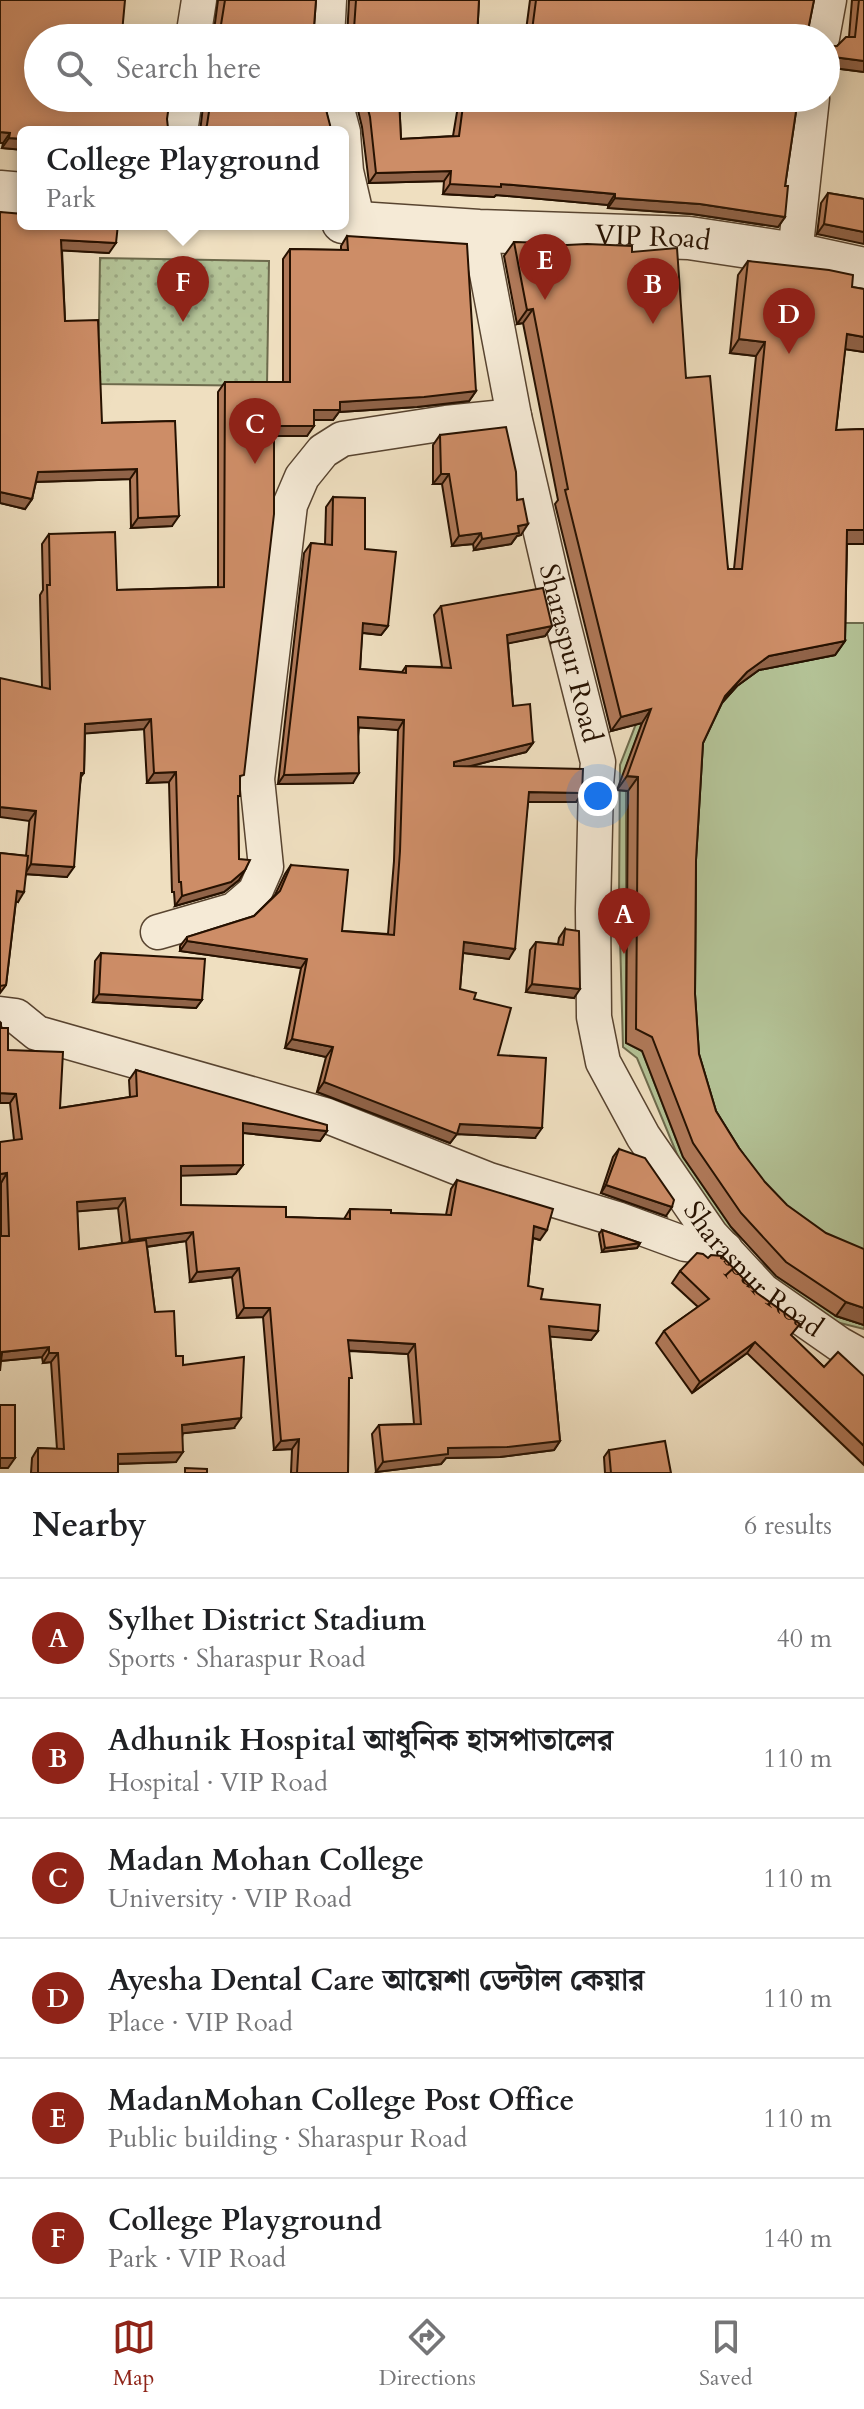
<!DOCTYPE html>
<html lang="en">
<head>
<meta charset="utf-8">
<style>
  :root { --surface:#fff; --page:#f2f2f2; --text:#202124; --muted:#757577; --line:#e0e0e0; --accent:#8f2418 }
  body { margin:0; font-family:Cardo,"Noto Serif Bengali",serif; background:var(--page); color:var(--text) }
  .you { position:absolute; left:598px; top:796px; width:28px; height:28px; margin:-20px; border:6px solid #fff; border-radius:50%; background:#1a73e8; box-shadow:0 0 0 12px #1a73e833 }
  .badge { display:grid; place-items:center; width:52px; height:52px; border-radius:50%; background:var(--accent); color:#fff; font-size:26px; font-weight:700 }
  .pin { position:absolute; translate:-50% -66px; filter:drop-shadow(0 2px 4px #0008) }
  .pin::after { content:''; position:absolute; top:42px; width:28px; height:24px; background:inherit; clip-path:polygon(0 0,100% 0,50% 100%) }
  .popup { position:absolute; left:17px; top:126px; width:332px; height:104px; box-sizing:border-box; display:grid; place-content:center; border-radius:12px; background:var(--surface); filter:drop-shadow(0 2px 6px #0005); font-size:26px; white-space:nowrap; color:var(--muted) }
  .popup b { font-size:30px; color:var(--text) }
  .popup::after { content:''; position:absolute; left:50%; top:100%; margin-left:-16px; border:16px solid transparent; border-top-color:var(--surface) }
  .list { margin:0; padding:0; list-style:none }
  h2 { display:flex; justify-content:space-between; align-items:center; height:104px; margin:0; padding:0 32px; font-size:34px }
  h2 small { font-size:26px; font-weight:400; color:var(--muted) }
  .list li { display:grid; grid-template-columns:52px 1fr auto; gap:24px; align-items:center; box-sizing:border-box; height:120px; padding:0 32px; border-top:2px solid var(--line) }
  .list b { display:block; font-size:30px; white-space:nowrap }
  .list p { margin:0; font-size:26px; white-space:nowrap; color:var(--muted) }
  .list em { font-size:26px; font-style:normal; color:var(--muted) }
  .icon { flex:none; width:44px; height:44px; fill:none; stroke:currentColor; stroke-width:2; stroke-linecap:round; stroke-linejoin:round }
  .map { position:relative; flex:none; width:864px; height:1473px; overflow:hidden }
  .search { position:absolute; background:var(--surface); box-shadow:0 4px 20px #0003; left:24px; right:24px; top:24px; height:88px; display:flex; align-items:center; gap:20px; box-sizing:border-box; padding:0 28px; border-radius:44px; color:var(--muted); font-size:30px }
  .sheet { height:824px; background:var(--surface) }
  nav { display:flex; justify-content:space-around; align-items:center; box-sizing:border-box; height:112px; border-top:2px solid var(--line); background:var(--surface); font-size:22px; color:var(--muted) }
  nav a { display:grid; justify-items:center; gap:4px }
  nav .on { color:var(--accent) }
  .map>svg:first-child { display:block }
  .grass { fill:url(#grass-dots); stroke:#6d6a4c; stroke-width:2 }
  .garden { fill:#b4c397; stroke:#6d6a4c; stroke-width:2 }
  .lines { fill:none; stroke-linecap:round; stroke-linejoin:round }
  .minor-casing { stroke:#584430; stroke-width:37 }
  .tertiary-casing { stroke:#584430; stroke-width:45 }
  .minor { stroke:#f5ead6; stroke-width:34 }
  .tertiary { stroke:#f5ead6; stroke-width:42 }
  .wall { fill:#b07959; stroke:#261100; stroke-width:2; fill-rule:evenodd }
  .shaded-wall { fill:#906348; stroke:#261100; stroke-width:2 }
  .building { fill:#cd8d67; stroke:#261100; stroke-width:2 }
  .labels { text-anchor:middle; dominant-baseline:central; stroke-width:7; stroke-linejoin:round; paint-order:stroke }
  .street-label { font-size:28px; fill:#261100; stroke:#f5ead6 }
</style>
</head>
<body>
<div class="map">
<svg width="864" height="1473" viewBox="0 0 864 1473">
  <defs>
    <pattern id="grass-dots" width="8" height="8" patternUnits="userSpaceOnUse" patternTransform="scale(2)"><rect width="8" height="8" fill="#b4c397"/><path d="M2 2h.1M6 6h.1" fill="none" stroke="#9ba680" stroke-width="1.8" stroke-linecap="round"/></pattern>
  </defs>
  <rect width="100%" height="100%" fill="#efdfc0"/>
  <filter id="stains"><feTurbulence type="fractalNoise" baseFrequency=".0025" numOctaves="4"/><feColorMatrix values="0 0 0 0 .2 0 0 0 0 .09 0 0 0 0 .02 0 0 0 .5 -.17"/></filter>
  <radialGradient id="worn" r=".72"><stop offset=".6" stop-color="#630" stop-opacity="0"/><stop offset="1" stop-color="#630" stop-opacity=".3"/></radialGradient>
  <path class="grass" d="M 100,258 L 269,261 L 267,386 L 98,384 Z"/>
  <path class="garden" d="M 839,572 L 843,623 L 864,623 L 864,1265 L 856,1264 L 816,1247 L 777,1219 L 755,1196 L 729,1162 L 706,1125 L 689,1068 L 685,1008 L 687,874 L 694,757 L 715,710 L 737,686 L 759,670 L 835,655 L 836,581 L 756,591 L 715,618 L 666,666 L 652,695 L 626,767 L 626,1043 L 642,1051 L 683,1157 L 751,1256 L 836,1316 L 864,1325 L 864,1329 L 832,1321 L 746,1257 L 679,1159 L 637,1058 L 623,1047 L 619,901 L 620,765 L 648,693 L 663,664 L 712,613 L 753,586 Z"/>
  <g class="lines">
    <defs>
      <g id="minor">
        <path d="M 193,38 L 199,0"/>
        <path d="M 327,38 L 329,0"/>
        <path d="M 822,38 L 829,0"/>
        <path d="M 334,98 L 343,132"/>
        <path d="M 180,132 L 185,98"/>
        <path d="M 343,134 L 346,171 L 358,223"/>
        <path id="s1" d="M 479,231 L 514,416 L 552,580 L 598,762 L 596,785 L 593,909 L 594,1017 L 603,1062 L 643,1136 L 711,1235 L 763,1291 L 839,1344 L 864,1358"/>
        <path d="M 795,254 L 812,98"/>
        <path d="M 158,932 L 234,910 L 255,892 L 266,867 L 257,779 L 290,505 L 302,477 L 323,451 L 342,439 L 446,423 L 514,416"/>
        <path d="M 0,1014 L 16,1016 L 37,1033 L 325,1115 L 489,1180 L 617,1219 L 685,1244 L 725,1249"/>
      </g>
      <g id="tertiary">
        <path d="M 0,192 L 23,194"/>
        <path id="s2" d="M 343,222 L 479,231 L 689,238 L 795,254 L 864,269"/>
      </g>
    </defs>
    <use href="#minor" class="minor-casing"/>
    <use href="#tertiary" class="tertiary-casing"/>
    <use href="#minor" class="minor"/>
    <use href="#tertiary" class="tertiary"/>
  </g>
  <g class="wall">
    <path d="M 0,0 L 23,132 L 23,150 L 2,148 L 3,143 L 0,143 Z"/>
    <path d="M 218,0 L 316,0 L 314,27 L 316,36 L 318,38 L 213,38 Z"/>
    <path d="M 349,0 L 479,0 L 477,38 L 347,38 Z"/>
    <path d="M 530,0 L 814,0 L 809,25 L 810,34 L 813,38 L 525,38 Z"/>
    <path d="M 852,0 L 864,0 L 864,72 L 826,67 L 826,47 L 837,46 L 849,37 Z"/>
    <path d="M 204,98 L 323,98 L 331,132 L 200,132 Z"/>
    <path d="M 355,98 L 399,98 L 401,139 L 453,136 L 459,100 L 443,98 L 798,98 L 785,186 L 785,217 L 778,227 L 692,214 L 608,208 L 608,205 L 496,195 L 494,197 L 443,194 L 444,181 L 369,183 L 362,127 Z"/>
    <path d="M 828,193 L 864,199 L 817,234 L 821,203 Z"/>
    <path d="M 0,212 L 109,253 L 62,250 L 65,321 L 102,423 L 175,421 L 172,526 L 131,528 L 130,479 L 36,482 L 32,499 L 25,509 L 0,503 Z"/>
    <path d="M 347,236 L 476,391 L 469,401 L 417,407 L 339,412 L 333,420 L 314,420 L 307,436 L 274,436 L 238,799 L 239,880 L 224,892 L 175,906 L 174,892 L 172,892 L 169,782 L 147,783 L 144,729 L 85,733 L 84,773 L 81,777 L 67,877 L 26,874 L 18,902 L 16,901 L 6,985 L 0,993 L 0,853 L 26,856 L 42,687 L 40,595 L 43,590 L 42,544 L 49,534 L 117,590 L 218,587 L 218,392 L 225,382 L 283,382 L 283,259 L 290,249 L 341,250 L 341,246 Z"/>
    <path d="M 514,242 L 547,246 L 632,252 L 686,378 L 728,569 L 734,569 L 756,356 L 730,353 L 738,275 L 748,261 L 852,287 L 864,289 L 864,352 L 845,349 L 836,430 L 864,429 L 864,544 L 847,544 L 845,641 L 835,655 L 759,670 L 737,686 L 722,703 L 703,743 L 696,860 L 695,994 L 699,1054 L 716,1111 L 739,1148 L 864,1325 L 836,1316 L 776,1276 L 731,1227 L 683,1157 L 642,1051 L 626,1043 L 628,791 L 617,790 L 642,723 L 611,731 L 555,504 L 558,500 L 523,323 L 517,324 L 504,256 Z"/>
    <path d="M 440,435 L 517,500 L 521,535 L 517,536 L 511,544 L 474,550 L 473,544 L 452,546 L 442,484 L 433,484 L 433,445 Z"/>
    <path d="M 333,497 L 365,549 L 388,626 L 381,635 L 362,633 L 360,669 L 402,672 L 406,666 L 442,667 L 434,615 L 441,606 L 552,626 L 545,636 L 508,643 L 513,706 L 533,743 L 526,752 L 471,766 L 582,793 L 576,802 L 528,802 L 509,959 L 463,953 L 460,989 L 474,999 L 498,1055 L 535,1138 L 457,1134 L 450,1143 L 317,1092 L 326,1057 L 285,1048 L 301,968 L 180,951 L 180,946 L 187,937 L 254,916 L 275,895 L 285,874 L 291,865 L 342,931 L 388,934 L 394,861 L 398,730 L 359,727 L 353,783 L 278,784 L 304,553 L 311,543 L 325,545 L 326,507 Z"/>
    <path d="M 565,929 L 574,998 L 526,992 L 530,950 L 536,942 L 558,944 L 559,938 Z"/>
    <path d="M 101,953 L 202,1000 L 196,1008 L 93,1002 L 95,961 Z"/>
    <path d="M 0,1022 L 8,1050 L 60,1108 L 130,1097 L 129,1080 L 136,1070 L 327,1131 L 320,1141 L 243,1133 L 243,1165 L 236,1174 L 181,1175 L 181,1205 L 286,1217 L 344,1219 L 350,1209 L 391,1213 L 446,1215 L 451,1189 L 457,1180 L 540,1240 L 533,1238 L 528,1286 L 541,1299 L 598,1331 L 591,1340 L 550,1336 L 560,1441 L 554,1450 L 500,1457 L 446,1458 L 441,1464 L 376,1472 L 372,1434 L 379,1425 L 414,1424 L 408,1354 L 349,1351 L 348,1473 L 291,1473 L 292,1449 L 274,1450 L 263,1317 L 237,1318 L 232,1277 L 190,1282 L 186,1241 L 147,1247 L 155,1312 L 176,1356 L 234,1428 L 183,1433 L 176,1462 L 118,1464 L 118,1473 L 31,1473 L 32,1458 L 38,1448 L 57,1449 L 51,1362 L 43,1363 L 42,1357 L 1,1361 L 1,1183 L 14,1140 L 10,1103 L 0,1103 ZM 118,1208 L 122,1243 L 79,1249 L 77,1211 Z"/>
    <path d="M 619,1149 L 666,1216 L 601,1193 L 613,1157 Z"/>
    <path d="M 602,1230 L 640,1243 L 637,1248 L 602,1252 L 599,1234 Z"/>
    <path d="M 680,1271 L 792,1337 L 824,1367 L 864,1376 L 864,1465 L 747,1353 L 692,1393 L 656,1343 L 664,1331 L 698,1307 L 672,1283 Z"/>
    <path d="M 609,1450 L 671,1473 L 605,1473 L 604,1457 Z"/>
  </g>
  <g class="shaded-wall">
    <path d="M 826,56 L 864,61 L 864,72 L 826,67 Z"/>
    <path d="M 0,132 L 10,133 L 3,143 L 0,143 Z"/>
    <path d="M 9,138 L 23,139 L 23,150 L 2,148 Z"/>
    <path d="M 451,171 L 444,181 L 369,183 L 376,173 Z"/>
    <path d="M 450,184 L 501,184 L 615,194 L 608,205 L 496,195 L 494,197 L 443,194 Z"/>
    <path d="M 615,198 L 700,204 L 785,217 L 778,227 L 692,214 L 608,208 Z"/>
    <path d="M 824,224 L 864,232 L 864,244 L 817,234 Z"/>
    <path d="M 61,240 L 116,243 L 109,253 L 54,250 Z"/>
    <path d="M 533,309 L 523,323 L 517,324 L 527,310 Z"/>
    <path d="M 847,334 L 864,337 L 864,352 L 837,348 Z"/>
    <path d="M 739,339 L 765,342 L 756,356 L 730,353 Z"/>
    <path d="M 476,391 L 469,401 L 417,407 L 339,412 L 333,420 L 307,420 L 314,410 L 340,402 Z"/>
    <path d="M 274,426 L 314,426 L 307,436 L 268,436 Z"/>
    <path d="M 137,469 L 130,479 L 31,482 L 38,472 Z"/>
    <path d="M 441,474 L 449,474 L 442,484 L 433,484 Z"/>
    <path d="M 0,492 L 32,499 L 25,509 L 0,503 Z"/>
    <path d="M 179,516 L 172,526 L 131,528 L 138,518 Z"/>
    <path d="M 528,524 L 521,535 L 517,536 L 511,544 L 474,550 L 482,539 L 518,526 Z"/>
    <path d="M 847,530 L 864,530 L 864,544 L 837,544 Z"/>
    <path d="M 481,533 L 473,544 L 452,546 L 459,536 Z"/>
    <path d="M 363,623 L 388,626 L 381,635 L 356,632 Z"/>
    <path d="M 552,626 L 545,636 L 500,645 L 507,635 Z"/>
    <path d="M 845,641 L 835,655 L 759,670 L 737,686 L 715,710 L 725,696 L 747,672 L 769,656 Z"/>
    <path d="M 651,709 L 642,723 L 611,731 L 621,717 Z"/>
    <path d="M 358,717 L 404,720 L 398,730 L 352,727 Z"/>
    <path d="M 151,719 L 144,729 L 78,734 L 85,724 Z"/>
    <path d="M 533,743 L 526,752 L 447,772 L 454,762 Z"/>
    <path d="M 176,772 L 169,782 L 147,783 L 154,773 Z"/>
    <path d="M 359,773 L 353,783 L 278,784 L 284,775 Z"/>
    <path d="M 627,776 L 638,777 L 628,791 L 617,790 Z"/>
    <path d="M 529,792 L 582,793 L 576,802 L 523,802 Z"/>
    <path d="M 0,807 L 36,811 L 29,821 L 0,817 Z"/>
    <path d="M 31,864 L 74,867 L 67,877 L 25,874 Z"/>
    <path d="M 245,870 L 239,880 L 224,892 L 175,906 L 182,896 Z"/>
    <path d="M 17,891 L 24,892 L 18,902 L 10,901 Z"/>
    <path d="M 187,941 L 307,959 L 301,968 L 180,951 Z"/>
    <path d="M 464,942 L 515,949 L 509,959 L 457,952 Z"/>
    <path d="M 532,984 L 580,989 L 574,998 L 526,992 Z"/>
    <path d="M 99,994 L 202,1000 L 196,1008 L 93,1002 Z"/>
    <path d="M 292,1039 L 333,1047 L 326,1057 L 285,1048 Z"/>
    <path d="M 324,1082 L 460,1124 L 542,1128 L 535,1138 L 457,1134 L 450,1143 L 317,1092 Z"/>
    <path d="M 0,1093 L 16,1094 L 10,1103 L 0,1103 Z"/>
    <path d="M 243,1123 L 327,1131 L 320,1141 L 236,1132 Z"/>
    <path d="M 243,1165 L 236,1174 L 174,1176 L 181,1166 Z"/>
    <path d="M 7,1173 L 1,1183 L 0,1183 L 0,1174 Z"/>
    <path d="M 606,1185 L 672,1207 L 666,1216 L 601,1193 Z"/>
    <path d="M 125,1198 L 118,1208 L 70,1212 L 77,1202 Z"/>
    <path d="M 534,1226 L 547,1230 L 540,1240 L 527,1236 Z"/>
    <path d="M 193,1232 L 186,1241 L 123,1250 L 130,1240 Z"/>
    <path d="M 640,1243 L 637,1248 L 602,1252 L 605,1248 Z"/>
    <path d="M 239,1268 L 232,1277 L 190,1282 L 197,1272 Z"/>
    <path d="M 846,1302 L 864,1308 L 864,1325 L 836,1316 Z"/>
    <path d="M 244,1308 L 270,1308 L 263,1317 L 237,1318 Z"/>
    <path d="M 549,1326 L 598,1331 L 591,1340 L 542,1336 Z"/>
    <path d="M 348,1340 L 415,1344 L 408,1354 L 341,1350 Z"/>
    <path d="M 755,1342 L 747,1353 L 692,1393 L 700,1382 Z"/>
    <path d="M 49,1347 L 42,1357 L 0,1361 L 2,1352 Z"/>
    <path d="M 49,1353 L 58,1353 L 51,1362 L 43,1363 Z"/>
    <path d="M 241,1418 L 234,1428 L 176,1434 L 182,1425 Z"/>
    <path d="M 299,1439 L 292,1449 L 274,1450 L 281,1441 Z"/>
    <path d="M 560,1441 L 554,1450 L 500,1457 L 446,1458 L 441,1464 L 376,1472 L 383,1462 L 448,1448 Z"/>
    <path d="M 183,1452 L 176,1462 L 111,1464 L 118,1454 Z"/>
    <path d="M 0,1458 L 15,1458 L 8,1468 L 0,1468 Z"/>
  </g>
  <g class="building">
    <path d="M 0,0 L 125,0 L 122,33 L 182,36 L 184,38 L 38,38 L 38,98 L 170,98 L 167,119 L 168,128 L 171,132 L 23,132 L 23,139 L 9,138 L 10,133 L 0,132 Z"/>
    <path d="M 225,0 L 316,0 L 314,27 L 316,36 L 318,38 L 217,38 L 220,31 Z"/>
    <path d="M 356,0 L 479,0 L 477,38 L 351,38 L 354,29 Z"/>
    <path d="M 536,0 L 814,0 L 809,25 L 810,34 L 813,38 L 531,38 Z"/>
    <path d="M 859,0 L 864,0 L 864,61 L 826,56 L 826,47 L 837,46 L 846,37 L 855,37 Z"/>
    <path d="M 211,98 L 323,98 L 330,125 L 331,132 L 204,132 L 207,125 Z"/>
    <path d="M 365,98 L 399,98 L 401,139 L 459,136 L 464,98 L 798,98 L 785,186 L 788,186 L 785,217 L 700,204 L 615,198 L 615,194 L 501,184 L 501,187 L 450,184 L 451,171 L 376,173 L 370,117 Z"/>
    <path d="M 828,193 L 864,199 L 864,232 L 824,224 Z"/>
    <path d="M 0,212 L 23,214 L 23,224 L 118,224 L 116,243 L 61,240 L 65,321 L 98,320 L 102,423 L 175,421 L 179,516 L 138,518 L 137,469 L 38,472 L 32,499 L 0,492 Z"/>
    <path d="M 347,236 L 467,244 L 476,391 L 424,397 L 340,402 L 340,410 L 314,410 L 314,426 L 274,426 L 274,514 L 244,775 L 240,776 L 240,796 L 238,796 L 239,859 L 250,860 L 245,870 L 231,882 L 182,896 L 181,882 L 179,882 L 176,772 L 154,773 L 151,719 L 85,724 L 84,773 L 81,773 L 74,867 L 31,864 L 36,811 L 0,807 L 0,678 L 50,689 L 47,585 L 50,585 L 49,534 L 115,532 L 117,590 L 224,587 L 225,382 L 290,382 L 290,249 L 348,250 Z"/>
    <path d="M 514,242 L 547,243 L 547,246 L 587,244 L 632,246 L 632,252 L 677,248 L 686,378 L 710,376 L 728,569 L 742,569 L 765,342 L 739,339 L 748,261 L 829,270 L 853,275 L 852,287 L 864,289 L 864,337 L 847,334 L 836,430 L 864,429 L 864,530 L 847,530 L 845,641 L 769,656 L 747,672 L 725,696 L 703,743 L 696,860 L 695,994 L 699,1054 L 716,1111 L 739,1148 L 765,1182 L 787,1205 L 826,1233 L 864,1249 L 864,1308 L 846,1302 L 786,1262 L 741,1213 L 693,1143 L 652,1037 L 636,1029 L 638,777 L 627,776 L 651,709 L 621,717 L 565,490 L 568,489 L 533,309 L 527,310 Z"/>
    <path d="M 506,427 L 516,472 L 517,500 L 523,499 L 528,524 L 518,526 L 519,533 L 482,539 L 481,533 L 459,536 L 449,474 L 441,474 L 440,435 Z"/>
    <path d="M 333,497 L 365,498 L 365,549 L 396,552 L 388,626 L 363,623 L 360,669 L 406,673 L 406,666 L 451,668 L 441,606 L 543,588 L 552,626 L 507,635 L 513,706 L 530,704 L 533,743 L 454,762 L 454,766 L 583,769 L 582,793 L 529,792 L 515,949 L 464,942 L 460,989 L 476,993 L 474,999 L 511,1008 L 498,1055 L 546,1058 L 542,1128 L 460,1124 L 457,1134 L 324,1082 L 333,1047 L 292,1039 L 307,959 L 187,941 L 187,937 L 254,916 L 280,891 L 291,865 L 348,870 L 342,931 L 394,935 L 400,851 L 404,720 L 358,717 L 359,773 L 284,775 L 311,543 L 332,545 Z"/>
    <path d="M 0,853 L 28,856 L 24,892 L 17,891 L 6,985 L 0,986 Z"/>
    <path d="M 565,929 L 579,931 L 580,989 L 532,984 L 536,942 L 563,945 Z"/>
    <path d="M 101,953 L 205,959 L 202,1000 L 99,994 Z"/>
    <path d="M 0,1022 L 1,1023 L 1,1028 L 8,1028 L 8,1050 L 63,1052 L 60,1108 L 137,1096 L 136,1070 L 327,1125 L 327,1131 L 243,1123 L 243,1165 L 181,1166 L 181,1205 L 286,1207 L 286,1217 L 350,1219 L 350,1209 L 391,1210 L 391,1213 L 451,1215 L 457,1180 L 553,1209 L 547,1230 L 534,1226 L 528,1286 L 543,1289 L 541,1299 L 600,1305 L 598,1331 L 549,1326 L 560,1441 L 507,1447 L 448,1448 L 448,1454 L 383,1462 L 379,1425 L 421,1424 L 415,1344 L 348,1340 L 352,1378 L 349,1378 L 348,1473 L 297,1473 L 299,1439 L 281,1441 L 270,1308 L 244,1308 L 239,1268 L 197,1272 L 193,1232 L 130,1240 L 125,1198 L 77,1202 L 79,1249 L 146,1240 L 155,1312 L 174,1311 L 176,1356 L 183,1356 L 183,1365 L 244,1357 L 241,1418 L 182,1425 L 183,1452 L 118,1454 L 118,1473 L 38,1473 L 38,1448 L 64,1449 L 58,1353 L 49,1353 L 49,1347 L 2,1352 L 0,1371 L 0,1236 L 9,1236 L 7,1173 L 0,1174 L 0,1142 L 22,1139 L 16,1094 L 0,1093 Z"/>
    <path d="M 619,1149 L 645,1158 L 674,1200 L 672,1207 L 606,1185 Z"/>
    <path d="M 602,1230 L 640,1243 L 605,1248 Z"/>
    <path d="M 697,1253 L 703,1254 L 708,1258 L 711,1255 L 722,1256 L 757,1293 L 800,1324 L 791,1335 L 824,1367 L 838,1352 L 864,1376 L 864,1446 L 755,1342 L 700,1382 L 664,1331 L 709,1299 L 680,1271 Z"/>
    <rect x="0" y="1405" width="15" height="53"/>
    <path d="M 665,1441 L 671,1473 L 611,1473 L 609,1450 Z"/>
    <path d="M 185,1468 L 207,1469 L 207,1473 L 185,1473 Z"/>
  </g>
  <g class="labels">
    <g class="street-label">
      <text stroke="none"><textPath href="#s2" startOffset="310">VIP Road</textPath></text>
      <text stroke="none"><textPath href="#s1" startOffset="432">Sharaspur Road</textPath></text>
      <text stroke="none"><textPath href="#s1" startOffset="1104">Sharaspur Road</textPath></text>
    </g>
  </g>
  <rect width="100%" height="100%" filter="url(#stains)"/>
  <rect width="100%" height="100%" fill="url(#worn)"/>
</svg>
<div class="you"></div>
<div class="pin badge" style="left:624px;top:954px">A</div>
<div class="pin badge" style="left:653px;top:324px">B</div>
<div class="pin badge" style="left:255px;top:464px">C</div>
<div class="pin badge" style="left:789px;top:354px">D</div>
<div class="pin badge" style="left:545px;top:300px">E</div>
<div class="pin badge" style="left:183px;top:322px">F</div>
<div class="popup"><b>College Playground</b>Park</div>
<div class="search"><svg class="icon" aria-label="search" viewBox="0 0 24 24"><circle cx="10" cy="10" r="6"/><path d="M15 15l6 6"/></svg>Search here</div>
</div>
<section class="sheet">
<h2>Nearby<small>6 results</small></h2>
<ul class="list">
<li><span class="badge">A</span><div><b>Sylhet District Stadium</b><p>Sports · Sharaspur Road</p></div><em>40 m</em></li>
<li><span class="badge">B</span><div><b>Adhunik Hospital আধুনিক হাসপাতালের</b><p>Hospital · VIP Road</p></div><em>110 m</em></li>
<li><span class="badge">C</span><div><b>Madan Mohan College</b><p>University · VIP Road</p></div><em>110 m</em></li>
<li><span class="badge">D</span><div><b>Ayesha Dental Care আয়েশা ডেন্টাল কেয়ার</b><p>Place · VIP Road</p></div><em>110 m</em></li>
<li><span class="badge">E</span><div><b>MadanMohan College Post Office</b><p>Public building · Sharaspur Road</p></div><em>110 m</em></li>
<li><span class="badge">F</span><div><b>College Playground</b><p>Park · VIP Road</p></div><em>140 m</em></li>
</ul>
</section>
<nav>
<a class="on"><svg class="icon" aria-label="map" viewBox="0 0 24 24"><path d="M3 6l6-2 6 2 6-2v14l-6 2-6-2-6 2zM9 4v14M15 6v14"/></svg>Map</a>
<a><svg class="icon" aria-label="directions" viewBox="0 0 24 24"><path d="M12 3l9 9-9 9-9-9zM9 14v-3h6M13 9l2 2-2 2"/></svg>Directions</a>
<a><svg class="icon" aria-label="saved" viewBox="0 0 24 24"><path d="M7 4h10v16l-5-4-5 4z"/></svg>Saved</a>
</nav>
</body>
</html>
